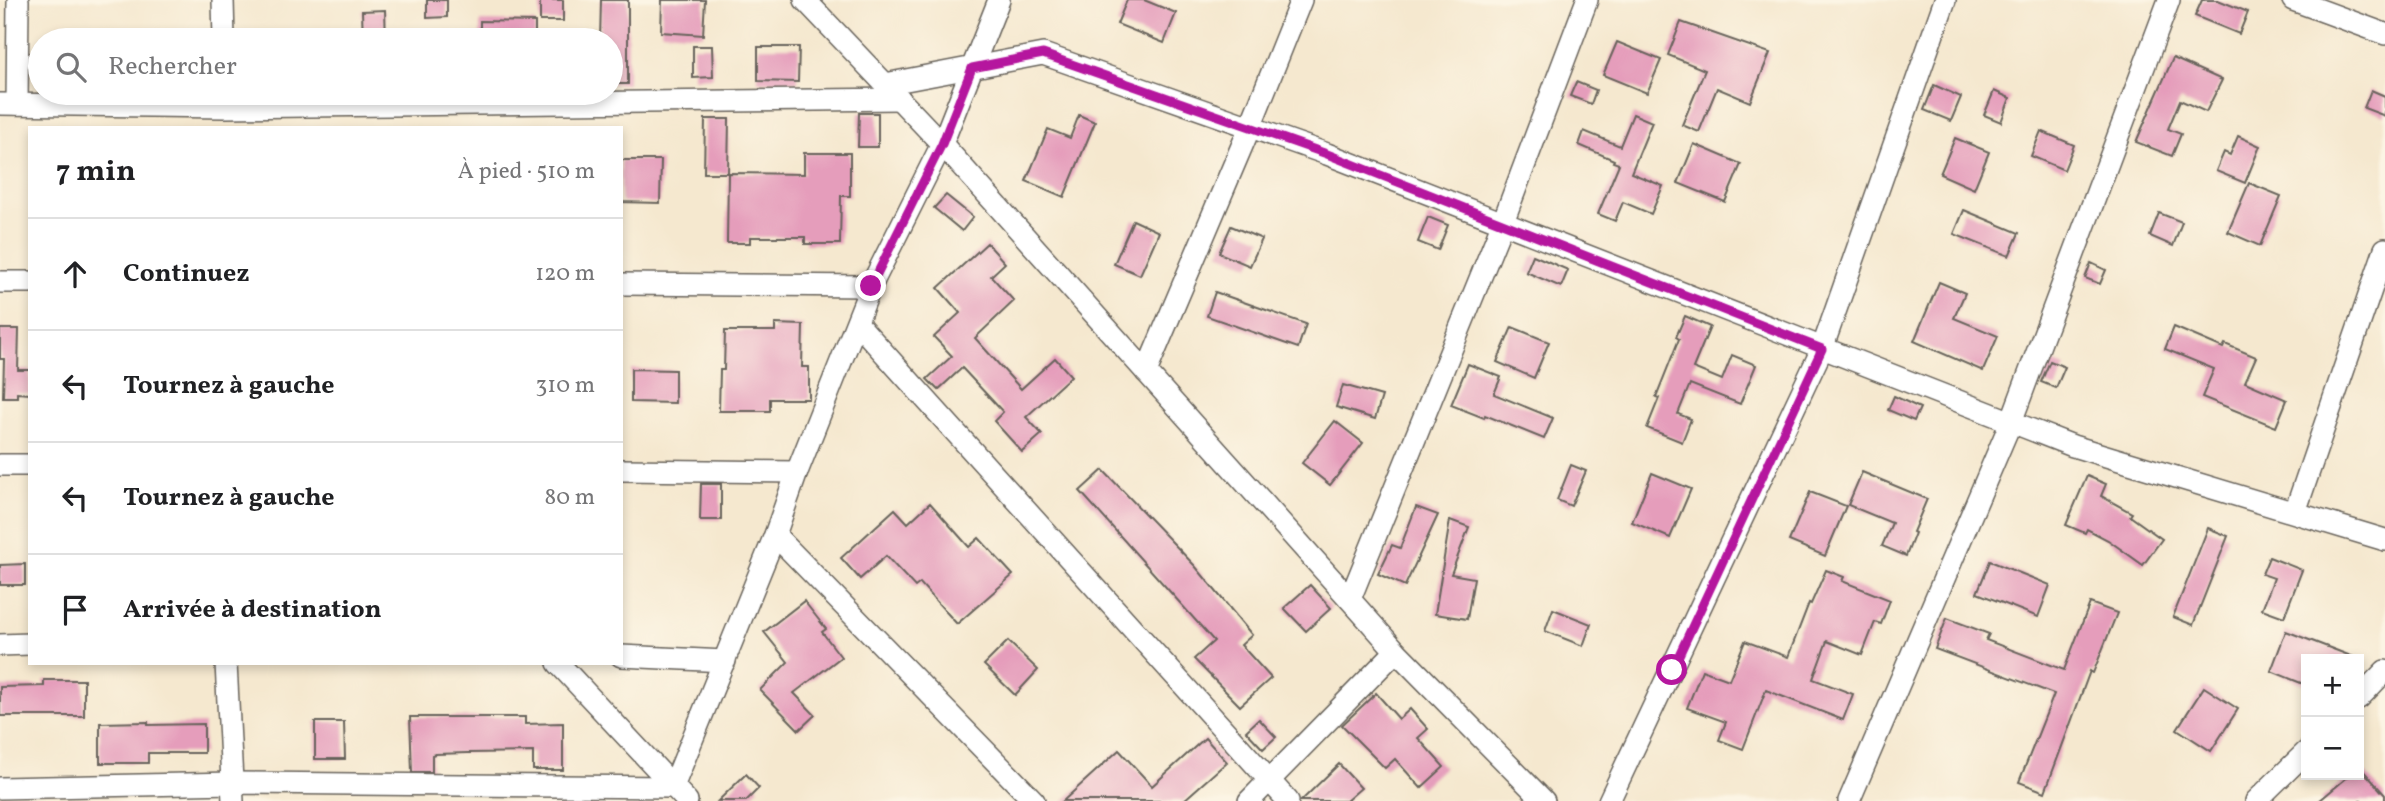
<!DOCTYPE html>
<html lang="fr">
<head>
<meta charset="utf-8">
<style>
  :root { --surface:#fff; --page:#f6f6f6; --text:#202124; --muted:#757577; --line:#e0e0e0 }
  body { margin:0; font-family:Vollkorn,serif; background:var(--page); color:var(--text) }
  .controls { position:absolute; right:21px; bottom:21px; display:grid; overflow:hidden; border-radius:0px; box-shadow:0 4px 10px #0003 }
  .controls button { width:63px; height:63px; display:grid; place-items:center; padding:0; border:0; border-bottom:2px solid var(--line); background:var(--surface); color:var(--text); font:35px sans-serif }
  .stop { position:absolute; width:21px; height:21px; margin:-16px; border:5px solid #b5179e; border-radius:50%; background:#fff }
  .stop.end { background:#b5179e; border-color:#fff; box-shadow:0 2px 7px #0008 }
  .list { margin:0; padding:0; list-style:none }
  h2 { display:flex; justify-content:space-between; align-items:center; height:91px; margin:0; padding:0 28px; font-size:30px }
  h2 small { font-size:23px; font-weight:400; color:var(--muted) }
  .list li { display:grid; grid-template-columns:46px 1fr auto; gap:21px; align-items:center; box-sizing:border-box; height:112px; padding:0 28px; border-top:2px solid var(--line) }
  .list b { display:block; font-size:26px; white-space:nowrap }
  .list em { font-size:23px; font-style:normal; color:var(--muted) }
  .icon { flex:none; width:38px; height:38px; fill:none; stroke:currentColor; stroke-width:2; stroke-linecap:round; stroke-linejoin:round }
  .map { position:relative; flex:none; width:2385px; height:801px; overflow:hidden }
  .search { position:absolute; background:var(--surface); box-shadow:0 4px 10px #0003; left:28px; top:28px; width:595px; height:77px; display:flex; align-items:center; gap:18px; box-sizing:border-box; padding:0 24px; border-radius:38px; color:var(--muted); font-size:26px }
  .panel { position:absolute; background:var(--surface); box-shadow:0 4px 10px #0003; left:28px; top:126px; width:595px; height:539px; border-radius:0px }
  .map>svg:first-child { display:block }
  .building { fill:#e59dbb }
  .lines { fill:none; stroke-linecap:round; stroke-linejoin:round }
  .minor-casing { stroke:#68635b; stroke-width:24 }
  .minor { stroke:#fff; stroke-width:21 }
  .route { stroke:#b5179e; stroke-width:9 }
</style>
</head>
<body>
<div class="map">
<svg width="2385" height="801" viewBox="0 0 2385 801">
  <rect width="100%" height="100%" fill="#fcf5e5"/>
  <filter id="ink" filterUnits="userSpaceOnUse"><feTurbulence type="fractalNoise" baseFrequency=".0143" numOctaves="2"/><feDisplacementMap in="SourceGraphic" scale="14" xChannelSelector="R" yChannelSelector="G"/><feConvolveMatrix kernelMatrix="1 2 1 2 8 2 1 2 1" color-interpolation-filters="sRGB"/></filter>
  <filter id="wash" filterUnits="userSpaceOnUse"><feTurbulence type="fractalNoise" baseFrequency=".00686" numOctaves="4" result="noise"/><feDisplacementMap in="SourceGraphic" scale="28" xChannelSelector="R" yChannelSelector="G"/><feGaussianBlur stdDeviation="1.57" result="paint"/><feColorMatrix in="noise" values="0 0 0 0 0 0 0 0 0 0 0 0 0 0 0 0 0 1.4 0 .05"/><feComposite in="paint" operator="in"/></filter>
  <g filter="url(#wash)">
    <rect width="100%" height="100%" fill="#f5e8cf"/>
    <g id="blocks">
      <g class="building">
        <path d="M 427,0 L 447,0 L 447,17 L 427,18 Z"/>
        <rect x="540" y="0" width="23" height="21"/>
        <path d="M 601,0 L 628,0 L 628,84 L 611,84 L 611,40 L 600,40 Z"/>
        <path d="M 662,0 L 705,0 L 703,35 L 661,32 Z"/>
        <path d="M 1127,0 L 1144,0 L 1176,13 L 1164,43 L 1117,24 Z"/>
        <path d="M 2202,0 L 2218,0 L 2248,12 L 2239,34 L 2195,16 Z"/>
        <path d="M 385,10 L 386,40 L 363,40 L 362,11 Z"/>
        <path d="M 480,21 L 535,22 L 535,40 L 480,40 Z"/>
        <path d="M 1681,22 L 1770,53 L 1750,102 L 1717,88 L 1699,132 L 1682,125 L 1705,70 L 1668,55 Z"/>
        <path d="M 1617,42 L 1661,60 L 1647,93 L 1603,75 Z"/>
        <path d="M 693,46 L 712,46 L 713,77 L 693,78 Z"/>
        <path d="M 758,47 L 799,47 L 798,82 L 758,81 Z"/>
        <path d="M 2173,58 L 2222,80 L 2206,112 L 2180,100 L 2168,129 L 2181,134 L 2172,156 L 2136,142 Z"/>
        <path d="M 1576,82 L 1596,90 L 1591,104 L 1570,96 Z"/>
        <path d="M 1934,85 L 1961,97 L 1951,121 L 1924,110 Z"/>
        <path d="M 2371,90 L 2385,96 L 2385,116 L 2364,108 Z"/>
        <path d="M 1994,91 L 2010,98 L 2001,122 L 1984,115 Z"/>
        <path d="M 859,113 L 878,113 L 878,147 L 858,147 Z"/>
        <path d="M 1633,114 L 1652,122 L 1631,173 L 1663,186 L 1651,214 L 1623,202 L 1615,221 L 1598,214 L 1619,164 L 1613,162 L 1614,160 L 1579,145 L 1584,131 L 1620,146 Z"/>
        <path d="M 1079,115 L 1095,122 L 1064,197 L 1026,181 L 1048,129 L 1070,138 Z"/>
        <path d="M 705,119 L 729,119 L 728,173 L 704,173 Z"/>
        <path d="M 2041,131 L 2074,145 L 2064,170 L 2031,156 Z"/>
        <path d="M 2238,136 L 2260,146 L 2245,183 L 2216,171 L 2224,152 L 2230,155 Z"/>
        <path d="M 1955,138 L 1989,152 L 1974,189 L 1940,174 Z"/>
        <path d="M 1694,144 L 1741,164 L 1725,202 L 1678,183 Z"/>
        <path d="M 804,153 L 850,153 L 850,196 L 841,196 L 840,244 L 805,244 L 805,237 L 750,237 L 750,243 L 727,243 L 728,173 L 804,174 Z"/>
        <path d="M 621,160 L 661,160 L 660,203 L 621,202 Z"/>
        <path d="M 2249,183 L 2281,196 L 2260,246 L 2228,232 Z"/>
        <path d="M 946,195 L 973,217 L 962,231 L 934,208 Z"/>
        <path d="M 1964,210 L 2019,233 L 2009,256 L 1954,234 Z"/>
        <path d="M 2159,213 L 2182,222 L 2173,246 L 2150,236 Z"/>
        <path d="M 1428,217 L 1448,225 L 1438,250 L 1418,242 Z"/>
        <path d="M 1133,220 L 1159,232 L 1140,275 L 1114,264 Z"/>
        <path d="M 1231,226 L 1262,239 L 1250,266 L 1219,253 Z"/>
        <path d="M 987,243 L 1005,263 L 991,276 L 1014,301 L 975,338 L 1021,389 L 1055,358 L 1071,376 L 1026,417 L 1042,434 L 1022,452 L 994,421 L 1003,412 L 962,368 L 938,390 L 927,379 L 952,356 L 934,337 L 960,313 L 938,288 Z"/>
        <path d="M 1533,255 L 1568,270 L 1561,287 L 1526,272 Z"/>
        <path d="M 2091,263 L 2106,270 L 2100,284 L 2085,278 Z"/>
        <path d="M 1939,282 L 1965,293 L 1954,318 L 1998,336 L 1983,371 L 1914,341 Z"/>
        <path d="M 1215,292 L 1306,324 L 1298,348 L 1207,316 Z"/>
        <path d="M 1685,316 L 1710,327 L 1693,368 L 1722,380 L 1732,355 L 1756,365 L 1740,404 L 1690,384 L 1678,414 L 1691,419 L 1682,442 L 1647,428 L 1659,398 L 1656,397 L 1679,339 L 1676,337 Z"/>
        <path d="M 775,324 L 803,325 L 802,367 L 809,367 L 809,399 L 770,399 L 770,411 L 719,411 L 720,370 L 724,370 L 725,331 L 775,331 Z"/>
        <path d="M 1512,327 L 1549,342 L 1534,378 L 1497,362 Z"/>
        <path d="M 2174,327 L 2223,348 L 2225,344 L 2256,357 L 2245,382 L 2287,400 L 2276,427 L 2202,397 L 2214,369 L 2165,349 Z"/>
        <path d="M 0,329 L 19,329 L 18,370 L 30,370 L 30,394 L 17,393 L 17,397 L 3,397 L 4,359 L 0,359 Z"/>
        <path d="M 2050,361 L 2065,367 L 2056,388 L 2041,382 Z"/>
        <path d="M 1468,364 L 1501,377 L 1494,394 L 1553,418 L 1544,439 L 1485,415 L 1484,418 L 1451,405 Z"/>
        <path d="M 631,369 L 675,370 L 675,403 L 631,402 Z"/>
        <path d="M 1343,385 L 1382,396 L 1375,419 L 1336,407 Z"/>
        <path d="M 1894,396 L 1920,408 L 1914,421 L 1888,410 Z"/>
        <path d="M 1335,421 L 1363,443 L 1330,485 L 1302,463 Z"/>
        <path d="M 1571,465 L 1586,471 L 1571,506 L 1557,500 Z"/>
        <path d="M 1103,470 L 1195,566 L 1252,635 L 1241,645 L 1271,678 L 1240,706 L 1194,659 L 1214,641 L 1080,491 Z"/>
        <path d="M 1862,472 L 1927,499 L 1913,532 L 1915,533 L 1906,556 L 1882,546 L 1892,523 L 1848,505 Z"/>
        <path d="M 1652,473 L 1691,489 L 1670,538 L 1632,522 Z"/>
        <path d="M 2087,476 L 2106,484 L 2101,496 L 2132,513 L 2130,516 L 2162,539 L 2143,565 L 2108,540 L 2087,529 L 2085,533 L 2066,525 Z"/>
        <path d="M 701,484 L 721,484 L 721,520 L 700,520 Z"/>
        <path d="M 1810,492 L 1846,506 L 1825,556 L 1789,541 Z"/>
        <path d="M 930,503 L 969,547 L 979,538 L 1013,575 L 957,624 L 920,583 L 915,587 L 886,556 L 860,579 L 841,558 L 895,509 L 908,523 Z"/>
        <path d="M 1416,507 L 1438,515 L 1405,586 L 1378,574 L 1392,545 L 1400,548 Z"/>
        <path d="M 1450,520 L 1469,527 L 1451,574 L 1474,578 L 1467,619 L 1435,614 Z"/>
        <path d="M 2208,528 L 2228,536 L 2193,625 L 2173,617 Z"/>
        <path d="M 2269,557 L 2302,570 L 2284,617 L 2262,609 L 2274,578 L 2262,574 Z"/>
        <path d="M 1990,561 L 2050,585 L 2038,617 L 1977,593 Z"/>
        <path d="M 25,564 L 25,585 L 0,585 L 0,565 Z"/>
        <path d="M 1826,570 L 1844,577 L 1842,581 L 1890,600 L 1881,624 L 1875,622 L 1862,655 L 1827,641 L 1813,679 L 1853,694 L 1843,720 L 1766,690 L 1743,749 L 1719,740 L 1726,722 L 1687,708 L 1702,670 L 1729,680 L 1745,641 L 1788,657 L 1809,603 L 1811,604 Z"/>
        <path d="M 1310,585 L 1331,608 L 1306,631 L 1284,608 Z"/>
        <path d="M 804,601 L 826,629 L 822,632 L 841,657 L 794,693 L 815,715 L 799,730 L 760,690 L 788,662 L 764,632 Z"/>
        <path d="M 2090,603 L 2117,613 L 2093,673 L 2090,671 L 2045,792 L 2019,782 L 2054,694 L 1935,649 L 1947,618 L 1989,634 L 1986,640 L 2064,670 Z"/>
        <path d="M 1553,609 L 1591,624 L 1583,646 L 1545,631 Z"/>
        <path d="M 2286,631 L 2356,658 L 2355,659 L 2306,659 L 2306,685 L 2271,671 Z"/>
        <path d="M 1008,641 L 1038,670 L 1015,695 L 984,665 Z"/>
        <path d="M 44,680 L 84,680 L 84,716 L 0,716 L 0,687 L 44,686 Z"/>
        <path d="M 2204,687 L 2238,709 L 2211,751 L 2177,729 Z"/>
        <path d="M 1376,693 L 1399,719 L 1410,709 L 1428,729 L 1418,738 L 1444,767 L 1421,788 L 1395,759 L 1385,768 L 1342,725 Z"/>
        <path d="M 410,717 L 525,717 L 525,724 L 563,723 L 563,770 L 533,770 L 533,752 L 468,753 L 435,754 L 432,755 L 432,772 L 412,772 Z"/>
        <path d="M 1259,719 L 1276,737 L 1263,749 L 1246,731 Z"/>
        <path d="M 148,722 L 148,725 L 204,724 L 204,753 L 148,753 L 148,763 L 100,763 L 100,723 Z"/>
        <path d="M 315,722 L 344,722 L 345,759 L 315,759 Z"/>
        <path d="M 1205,738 L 1227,762 L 1183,801 L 1063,801 L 1119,750 L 1152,786 Z"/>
        <path d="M 1339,764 L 1361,788 L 1346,801 L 1301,801 Z"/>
        <path d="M 2359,766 L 2385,795 L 2385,801 L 2319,801 L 2350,775 L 2359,775 Z"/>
        <path d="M 746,774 L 759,788 L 746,801 L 718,801 Z"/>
      </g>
    </g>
  </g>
  <g filter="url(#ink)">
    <use href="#blocks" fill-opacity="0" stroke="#68635b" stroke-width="2"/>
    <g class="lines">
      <defs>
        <g id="minor">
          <path d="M 223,0 L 224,40"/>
          <path d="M 805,0 L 942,144 L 1396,651 L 1544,801"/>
          <path d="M 2293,0 L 2385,34"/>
          <path d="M 885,84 L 1043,54 L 1327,154 L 2073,446 L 2385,540"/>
          <path d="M 0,104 L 225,107 L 900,99"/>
          <path d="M 17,104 L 18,0"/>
          <path d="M 0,282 L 30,282"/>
          <path d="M 621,284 L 871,286"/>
          <path d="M 857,323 L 1288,801"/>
          <path d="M 1146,372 L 1250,127 L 1301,0"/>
          <path d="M 0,465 L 30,465"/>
          <path d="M 621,470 L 797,472"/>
          <path d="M 2295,512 L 2385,249"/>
          <path d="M 775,535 L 1034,801"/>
          <path d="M 1350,599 L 1503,222 L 1587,0"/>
          <path d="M 0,645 L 30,644"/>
          <path d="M 621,656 L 725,661"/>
          <path d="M 226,663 L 233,801"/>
          <path d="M 558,663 L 687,801"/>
          <path d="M 2359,698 L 2385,671"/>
          <path d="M 0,788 L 233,783 L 673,787 L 775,535 L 797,472 L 871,286 L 942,144 L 999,0"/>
          <path d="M 1249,801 L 1396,651"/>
          <path d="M 1609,801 L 1822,349 L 1945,0"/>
          <path d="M 1849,801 L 2011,422 L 2169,0"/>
          <path d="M 2256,801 L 2306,752"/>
        </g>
      </defs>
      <use href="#minor" class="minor-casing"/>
      <use href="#minor" class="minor"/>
    </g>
  </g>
  <g class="lines" filter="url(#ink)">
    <path class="route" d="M 871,286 L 942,144 L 972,68 L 1043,54 L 1327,154 L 1822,349 L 1672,670"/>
  </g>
</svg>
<div class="controls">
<button>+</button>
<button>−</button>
</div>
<div class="stop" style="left:1672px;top:670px"></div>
<div class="stop end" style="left:871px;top:286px"></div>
<div class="search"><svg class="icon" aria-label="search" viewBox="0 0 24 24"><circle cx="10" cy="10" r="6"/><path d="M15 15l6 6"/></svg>Rechercher</div>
<section class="panel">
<h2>7 min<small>À pied · 510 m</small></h2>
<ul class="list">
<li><svg class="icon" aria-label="ahead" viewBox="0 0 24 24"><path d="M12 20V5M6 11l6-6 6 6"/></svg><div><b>Continuez</b></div><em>120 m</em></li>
<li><svg class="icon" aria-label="left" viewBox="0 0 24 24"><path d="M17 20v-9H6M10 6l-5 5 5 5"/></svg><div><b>Tournez à gauche</b></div><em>310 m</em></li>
<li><svg class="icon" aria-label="left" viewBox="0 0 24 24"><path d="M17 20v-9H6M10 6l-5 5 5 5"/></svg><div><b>Tournez à gauche</b></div><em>80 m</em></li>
<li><svg class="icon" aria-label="arrive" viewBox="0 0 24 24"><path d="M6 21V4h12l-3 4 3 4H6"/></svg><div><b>Arrivée à destination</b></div></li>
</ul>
</section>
</div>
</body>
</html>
